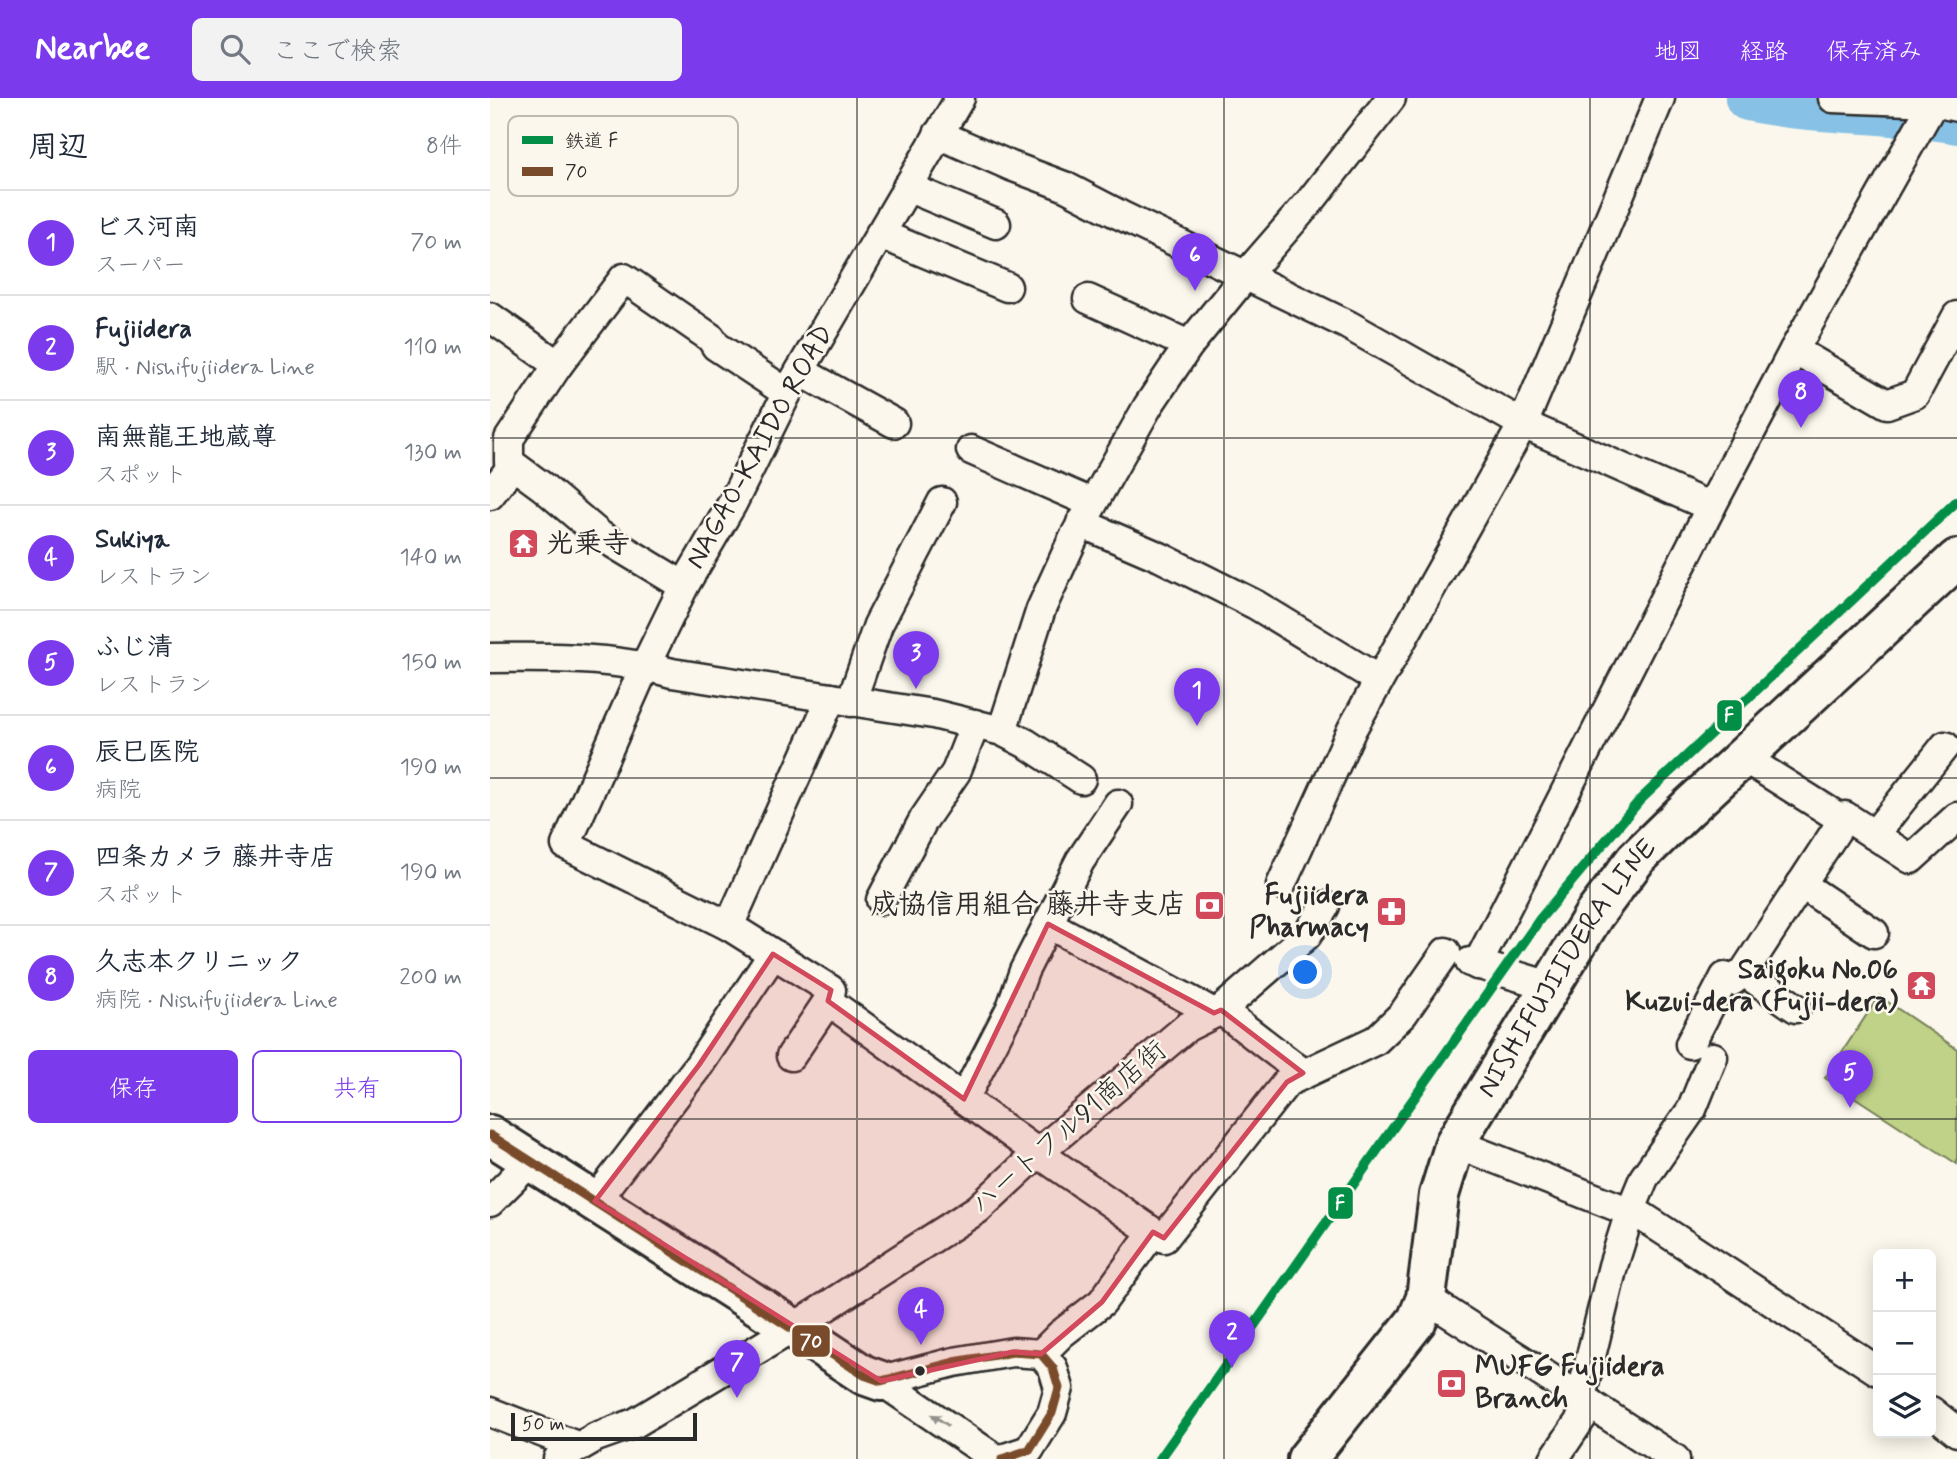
<!DOCTYPE html>
<html lang="ja">
<head>
<meta charset="utf-8">
<style>
  :root { --surface:#fff; --page:#f2f2f3; --text:#1f2937; --muted:#747a83; --line:#e0e1e3; --accent:#7c3aed }
  body { margin:0; font-family:Mynerve,"Klee One",sans-serif; background:var(--page); color:var(--text) }
  .controls { position:absolute; right:21px; bottom:21px; display:grid; overflow:hidden; border-radius:10px; box-shadow:0 4px 18px #0003 }
  .controls button { width:63px; height:63px; display:grid; place-items:center; padding:0; border:0; border-bottom:2px solid var(--line); background:var(--surface); color:var(--text); font:35px sans-serif }
  .scale { position:absolute; left:21px; bottom:18px; width:186px; box-sizing:border-box; padding-left:7px; border:4px solid #2b2b2b; border-top:0; font-size:19px; line-height:24px; white-space:nowrap; color:#2b2b2b; -webkit-text-stroke:5px #fbf7ec; paint-order:stroke }
  .you { position:absolute; left:816px; top:875px; width:24px; height:24px; margin:-18px; border:5px solid #fff; border-radius:50%; background:#1a73e8; box-shadow:0 0 0 10px #1a73e833 }
  .badge { display:grid; place-items:center; width:46px; height:46px; border-radius:50%; background:var(--accent); color:#fff; font-size:23px; font-weight:700 }
  .pin { position:absolute; translate:-50% -58px; filter:drop-shadow(0 2px 4px #0008) }
  .pin::after { content:''; position:absolute; top:37px; width:24px; height:21px; background:inherit; clip-path:polygon(0 0,100% 0,50% 100%) }
  .list { margin:0; padding:0; list-style:none }
  h2 { display:flex; justify-content:space-between; align-items:center; height:91px; margin:0; padding:0 28px; font-size:30px }
  h2 small { font-size:23px; font-weight:400; color:var(--muted) }
  .list li { display:grid; grid-template-columns:46px 1fr auto; gap:21px; align-items:center; box-sizing:border-box; height:105px; padding:0 28px; border-top:2px solid var(--line) }
  .list b { display:block; font-size:26px; white-space:nowrap }
  .list p { margin:0; font-size:23px; white-space:nowrap; color:var(--muted) }
  .list em { font-size:23px; font-style:normal; color:var(--muted) }
  .actions { display:flex; gap:14px; padding:21px 28px }
  .actions a { flex:1; padding:16px 0; border:2px solid var(--accent); border-radius:10px; text-align:center; font-size:24px; color:var(--accent) }
  .actions .main { background:var(--accent); color:#fff }
  .icon { flex:none; width:38px; height:38px; fill:none; stroke:currentColor; stroke-width:2; stroke-linecap:round; stroke-linejoin:round }
  .map { position:relative; flex:none; width:1467px; height:1361px; overflow:hidden }
  header { display:flex; align-items:center; gap:42px; box-sizing:border-box; height:98px; padding:0 35px; background:var(--accent); color:#fff }
  header strong { font-size:33px }
  nav { display:flex; gap:38px; margin-inline-start:auto; font-size:24px }
  .search { width:490px; height:63px; background:var(--page); display:flex; align-items:center; gap:18px; box-sizing:border-box; padding:0 24px; border-radius:10px; color:var(--muted); font-size:26px }
  main { display:flex }
  aside { flex:1; background:var(--surface) }
  .map>svg:first-child { display:block }
  .green { fill:#bfd287; stroke:#757e59; stroke-width:2 }
  .lines { fill:none; stroke-linecap:round; stroke-linejoin:round }
  .river { stroke:#87c2e6; stroke-width:46 }
  .street-casing { stroke:#2b2b2b; stroke-width:33 }
  .secondary-casing { stroke:#2b2b2b; stroke-width:44 }
  .street { stroke:#fbf7ec; stroke-width:28 }
  .secondary { stroke:#fbf7ec; stroke-width:38 }
  .bus-1-casing { stroke:#fbf7ec; stroke-width:14 }
  .bus-1 { stroke:#7a4b2a; stroke-width:9 }
  .rail-1-casing { stroke:#fbf7ec; stroke-width:16 }
  .rail-1 { stroke:#028e46; stroke-width:10 }
  .oneway { fill:#93918c }
  .marked { fill:#d1495b; fill-opacity:0.2; stroke:#d1495b; stroke-width:5; stroke-linejoin:round }
  .grid { fill:none; stroke:#2b2b2b; stroke-width:2; stroke-opacity:0.55 }
  .bus-dot { fill:#2b2b2b; stroke:#fbf7ec; stroke-width:2.5 }
  .labels { text-anchor:middle; dominant-baseline:central; stroke-width:5; stroke-linejoin:round; paint-order:stroke }
  .street-label { font-size:28px; fill:#2b2b2b; stroke:#fbf7ec }
  .poi-label { font-size:28px; font-weight:bold; fill:#2b2b2b; stroke:#fbf7ec; text-anchor:end }
  .key { fill:#fbf7ec; stroke:#bdbab2; stroke-width:2 }
  .key-label { font-size:19px; fill:#2b2b2b }
  .line-badge { stroke:#fbf7ec; stroke-width:2.5 }
  .badge-label { font-size:19px; text-anchor:middle; font-weight:bold; fill:#fff }
</style>
</head>
<body>
<header>
<strong>Nearbee</strong>
<div class="search"><svg class="icon" aria-label="search" viewBox="0 0 24 24"><circle cx="10" cy="10" r="6"/><path d="M15 15l6 6"/></svg>ここで検索</div>
<nav><a>地図</a><a>経路</a><a>保存済み</a></nav>
</header>
<main>
<aside>
<h2>周辺<small>8件</small></h2>
<ul class="list">
<li><span class="badge">1</span><div><b>ビス河南</b><p>スーパー</p></div><em>70 m</em></li>
<li><span class="badge">2</span><div><b>Fujiidera</b><p>駅 · Nishifujiidera Line</p></div><em>110 m</em></li>
<li><span class="badge">3</span><div><b>南無龍王地蔵尊</b><p>スポット</p></div><em>130 m</em></li>
<li><span class="badge">4</span><div><b>Sukiya</b><p>レストラン</p></div><em>140 m</em></li>
<li><span class="badge">5</span><div><b>ふじ清</b><p>レストラン</p></div><em>150 m</em></li>
<li><span class="badge">6</span><div><b>辰巳医院</b><p>病院</p></div><em>190 m</em></li>
<li><span class="badge">7</span><div><b>四条カメラ 藤井寺店</b><p>スポット</p></div><em>190 m</em></li>
<li><span class="badge">8</span><div><b>久志本クリニック</b><p>病院 · Nishifujiidera Line</p></div><em>200 m</em></li>
</ul>
<div class="actions"><a class="main">保存</a><a>共有</a></div>
</aside>
<div class="map">
<svg width="1467" height="1361" viewBox="0 0 1467 1361">
  <rect width="100%" height="100%" fill="#fbf7ec"/>
  <filter id="ink" filterUnits="userSpaceOnUse"><feTurbulence type="fractalNoise" baseFrequency=".0143" numOctaves="2"/><feDisplacementMap in="SourceGraphic" scale="14" xChannelSelector="R" yChannelSelector="G"/><feConvolveMatrix kernelMatrix="1 2 1 2 8 2 1 2 1" color-interpolation-filters="sRGB"/></filter>
  <g filter="url(#ink)">
    <path class="green" d="M 1389,898 L 1467,951 L 1467,1066 L 1335,980 Z"/>
    <g class="lines">
      <path class="river" d="M 1258,0 C 1327,15 1398,10 1467,23"/>
      <defs>
        <g id="street">
          <path d="M 470,0 L 297,295 L 242,406 L 194,488 L 155,568 L 76,747 L 239,828 L 341,892 L 338,903 L 548,1055 L 663,1134"/>
          <path d="M 1343,0 L 1444,4 L 1467,9"/>
          <path d="M 448,36 L 521,68 L 574,88 L 630,117 L 858,227 L 1033,326 L 1221,409"/>
          <path d="M 417,89 L 506,126"/>
          <path d="M 390,136 L 517,189"/>
          <path d="M 598,201 L 699,247"/>
          <path d="M 0,219 L 68,267"/>
          <path d="M 1304,252 L 1397,306 L 1425,296 L 1467,218"/>
          <path d="M 310,273 L 404,325"/>
          <path d="M 481,352 L 602,405"/>
          <path d="M 0,397 L 23,367"/>
          <path d="M 591,425 L 670,459 L 766,507 L 889,582"/>
          <path d="M 194,488 L 111,438 L 53,389 L 19,364 L 19,341 L 68,267 L 134,180 L 221,240 L 226,248 L 297,295"/>
          <path d="M 0,560 C 60,559 124,559 182,575 L 443,616 L 512,633 L 537,646 L 591,681"/>
          <path d="M 361,604 L 388,527 L 452,404"/>
          <path d="M 512,633 L 551,511 L 583,441 L 658,308 L 699,247 L 755,178 L 822,101 L 901,0"/>
          <path d="M 1353,722 L 1355,718 L 1421,761 L 1467,719"/>
          <path d="M 1384,737 L 1455,648"/>
          <path d="M 1311,786 L 1384,835"/>
          <path d="M 791,787 L 862,631 L 1033,326 L 1170,0"/>
          <path d="M 391,802 L 434,721 L 466,674 L 485,626"/>
          <path d="M 558,826 L 724,915"/>
          <path d="M 239,828 L 341,600"/>
          <path d="M 980,864 L 1060,888"/>
          <path d="M 987,867 L 1221,409 L 1304,252 L 1446,0"/>
          <path d="M 1254,874 L 1306,910"/>
          <path d="M 731,912 L 813,975"/>
          <path d="M 1200,946 L 1235,879 L 1242,883 L 1254,874 L 1353,722 L 1267,668 L 1255,656"/>
          <path d="M 301,958 L 338,903"/>
          <path d="M 474,1001 L 521,910 L 534,873 L 590,763 L 628,706"/>
          <path d="M 965,1045 L 1153,1119 L 1388,1273"/>
          <path d="M 105,1103 L 209,967 L 283,856"/>
          <path d="M 0,1104 L 41,1063"/>
          <path d="M 936,1200 L 1185,1361"/>
          <path d="M 551,1256 L 571,1236 L 612,1204 L 663,1134 L 674,1140 L 797,984 L 886,942 L 913,916 L 956,854"/>
          <path d="M 391,1283 L 464,1264 L 523,1254 L 551,1256 L 563,1270 L 569,1290 L 562,1315 L 539,1352 L 512,1361"/>
          <path d="M 391,1283 L 506,1361"/>
          <path d="M 1091,1299 L 1123,1168 L 1140,1114 L 1154,1080 L 1202,1011 L 1223,959"/>
          <path d="M 1441,1313 L 1467,1334"/>
          <path d="M 0,1314 L 87,1348"/>
          <path d="M 68,1361 L 106,1339 L 145,1325 L 303,1230 L 488,1111 L 548,1055 L 697,929 L 731,912 L 817,837 L 835,808"/>
          <path d="M 1064,1361 L 1101,1306"/>
        </g>
        <g id="secondary">
          <path d="M 0,1037 L 303,1230 L 374,1277 L 391,1283"/>
          <path id="s1" d="M 817,1361 L 927,1222 L 936,1200 L 949,1097 L 965,1045 L 1104,817 L 1146,761 L 1198,710 L 1467,461"/>
        </g>
      </defs>
      <use href="#street" class="street-casing"/>
      <use href="#secondary" class="secondary-casing"/>
      <use href="#street" class="street"/>
      <use href="#secondary" class="secondary"/>
      <defs>
        <path id="bus-1" d="M 0,1037 L 374,1277 L 391,1283 L 464,1264 L 523,1254 L 551,1256 L 563,1270 L 569,1290 L 562,1315 L 539,1352 L 512,1361"/>
      </defs>
      <use href="#bus-1" class="bus-1-casing"/>
      <use href="#bus-1" class="bus-1"/>
      <defs>
        <path id="rail-1" d="M 670,1361 L 1050,821 L 1150,702 L 1467,403"/>
      </defs>
      <use href="#rail-1" class="rail-1-casing"/>
      <use href="#rail-1" class="rail-1"/>
    </g>
    <defs><path id="oneway-solid" d="M-6-.8H1V-3.2L6.5 0L1 3.2V.8H-6Z" transform="scale(1.75)"/></defs>
    <use class="oneway" href="#oneway-solid" transform="translate(450 1322) rotate(-146)"/>
  </g>
  <path class="marked" d="M 558,826 L 724,915 L 731,912 L 813,975 L 797,984 L 674,1140 L 663,1134 L 612,1204 L 551,1256 L 523,1254 L 391,1283 L 105,1103 L 209,967 L 283,856 L 341,892 L 338,903 L 474,1001 Z"/>
  <path class="grid" d="M 367,0 L 367,1361M 734,0 L 734,1361M 1100,0 L 1100,1361M 0,340 L 1467,340M 0,680 L 1467,680M 0,1021 L 1467,1021"/>
  <defs>
    <symbol id="temple-square" viewBox="-11 -11 22 22"><rect x="-9" y="-9" width="18" height="18" rx="4" fill="#d1495b" stroke="#fbf7ec"/><path d="M0-6L5-2H3V0L6.5 2.5H4V6H1.5V3h-3V6H-4V2.5H-6.5L-3 0V-2H-5Z" fill="#fff"/></symbol>
    <symbol id="bank-square" viewBox="-11 -11 22 22"><rect x="-9" y="-9" width="18" height="18" rx="4" fill="#d1495b" stroke="#fbf7ec"/><path d="M-6-4H6V4H-6ZM0-2.3a2.3 2.3 0 1 0 0 4.6a2.3 2.3 0 1 0 0-4.6Z" fill="#fff"/></symbol>
    <symbol id="pharmacy-square" viewBox="-11 -11 22 22"><rect x="-9" y="-9" width="18" height="18" rx="4" fill="#d1495b" stroke="#fbf7ec"/><path d="M-2-6h4v4h4v4h-4v4h-4v-4h-4v-4h4Z" fill="#fff"/></symbol>
  </defs>
  <g fill-rule="evenodd">
    <use href="#temple-square" x="16" y="428" width="35" height="35"/>
    <use href="#bank-square" x="702" y="790" width="35" height="35"/>
    <use href="#pharmacy-square" x="884" y="796" width="35" height="35"/>
    <use href="#temple-square" x="1414" y="870" width="35" height="35"/>
    <use href="#bank-square" x="944" y="1268" width="35" height="35"/>
  </g>
  <circle class="bus-dot" cx="430" cy="1273" r="6"/>
  <g class="labels">
    <g class="street-label">
      <text transform="translate(270 349) rotate(-61)">NAGAO-KAIDO ROAD</text>
      <text stroke="none"><textPath href="#s1" startOffset="567">NISHIFUJIIDERA LINE</textPath></text>
      <text transform="translate(579 1030) rotate(-41)">ハートフル91商店街</text>
    </g>
    <g class="poi-label">
      <text x="56" y="446" text-anchor="start">光乗寺</text>
      <text x="879" y="798">Fujiidera<tspan x="879" dy="32">Pharmacy</tspan></text>
      <text x="696" y="807">成協信用組合 藤井寺支店</text>
      <text x="1408" y="872">Saigoku No.06<tspan x="1408" dy="32">Kuzui-dera (Fujii-dera)</tspan></text>
      <text x="985" y="1269" text-anchor="start">MUFG Fujiidera<tspan x="985" dy="32">Branch</tspan></text>
    </g>
  </g>
  <rect x="18" y="18" width="230" height="80" rx="10" class="key"/>
  <rect x="32" y="38" width="31" height="8" fill="#028e46"/>
  <rect x="32" y="69" width="31" height="9" fill="#7a4b2a"/>
  <g class="key-label">
    <text x="75" y="49">鉄道 F</text>
    <text x="75" y="80">70</text>
  </g>
  <g class="line-badge">
    <rect x="1226" y="601" width="27" height="33" rx="7" fill="#028e46"/>
    <rect x="837" y="1088" width="27" height="34" rx="7" fill="#028e46"/>
    <rect x="301" y="1226" width="40" height="34" rx="7" fill="#7a4b2a"/>
  </g>
  <g class="badge-label">
    <text x="1239" y="624">F</text>
    <text x="850" y="1112">F</text>
    <text x="321" y="1250">70</text>
  </g>
</svg>
<div class="controls">
<button>+</button>
<button>−</button>
<button><svg class="icon" aria-label="layers" viewBox="0 0 24 24"><path d="M12 4l9 5-9 5-9-5zM3 14l9 5 9-5"/></svg></button>
</div>
<div class="scale">50 m</div>
<div class="you"></div>
<div class="pin badge" style="left:707px;top:628px">1</div>
<div class="pin badge" style="left:742px;top:1270px">2</div>
<div class="pin badge" style="left:426px;top:591px">3</div>
<div class="pin badge" style="left:431px;top:1247px">4</div>
<div class="pin badge" style="left:1360px;top:1010px">5</div>
<div class="pin badge" style="left:705px;top:193px">6</div>
<div class="pin badge" style="left:247px;top:1300px">7</div>
<div class="pin badge" style="left:1311px;top:330px">8</div>
</div>
</main>
</body>
</html>
